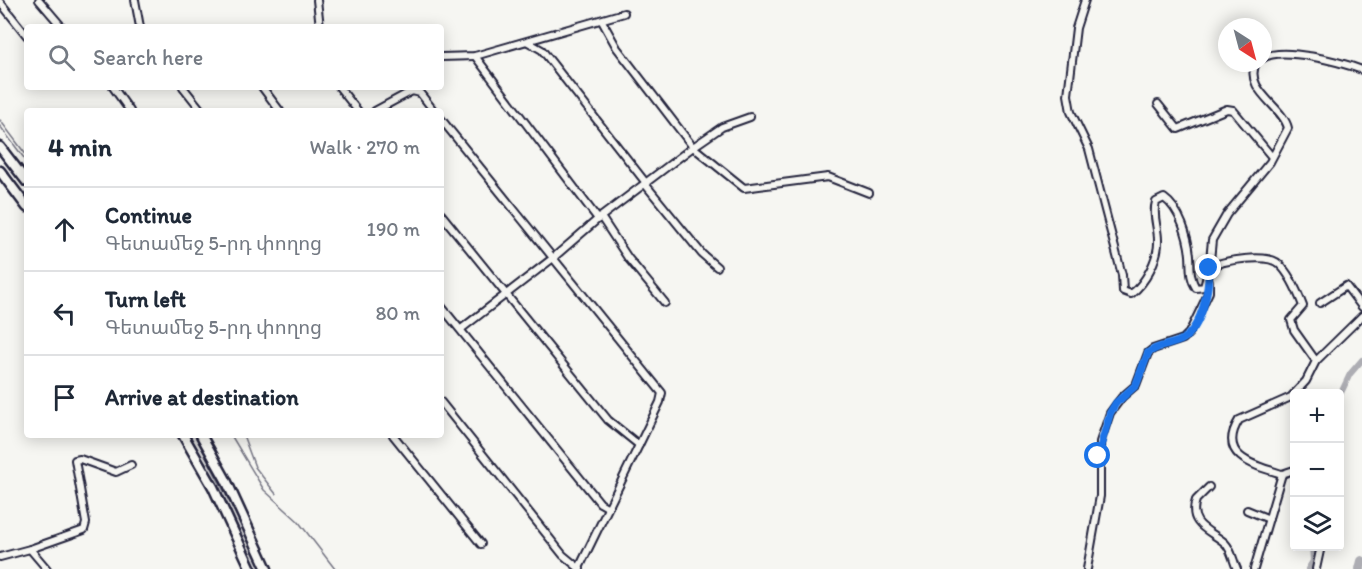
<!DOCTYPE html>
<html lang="en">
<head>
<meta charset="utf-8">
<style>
  :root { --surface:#fff; --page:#f6f6f7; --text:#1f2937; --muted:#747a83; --line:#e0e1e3 }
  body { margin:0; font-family:Itim,"Noto Sans Armenian",sans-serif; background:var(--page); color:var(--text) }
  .controls { position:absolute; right:18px; bottom:18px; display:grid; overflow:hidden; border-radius:6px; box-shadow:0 3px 15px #0003 }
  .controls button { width:54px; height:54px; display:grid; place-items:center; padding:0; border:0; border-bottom:2px solid var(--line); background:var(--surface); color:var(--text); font:30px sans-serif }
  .compass { position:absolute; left:1218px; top:18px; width:54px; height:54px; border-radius:50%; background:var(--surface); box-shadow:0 3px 15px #0003; rotate:144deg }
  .stop { position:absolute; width:18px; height:18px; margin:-14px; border:4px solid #1a73e8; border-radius:50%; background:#fff }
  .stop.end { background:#1a73e8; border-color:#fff; box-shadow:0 2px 6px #0008 }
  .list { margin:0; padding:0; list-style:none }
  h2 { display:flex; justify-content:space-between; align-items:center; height:78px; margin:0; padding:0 24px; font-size:26px }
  h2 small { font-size:20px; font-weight:400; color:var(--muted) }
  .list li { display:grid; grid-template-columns:39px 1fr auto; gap:18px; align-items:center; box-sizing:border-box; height:84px; padding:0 24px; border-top:2px solid var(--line) }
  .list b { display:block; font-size:22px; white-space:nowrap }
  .list p { margin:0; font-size:20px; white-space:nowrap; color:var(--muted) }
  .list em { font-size:20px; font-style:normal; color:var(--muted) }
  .icon { flex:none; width:33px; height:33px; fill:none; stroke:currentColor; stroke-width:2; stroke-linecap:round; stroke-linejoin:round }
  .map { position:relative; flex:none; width:1362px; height:569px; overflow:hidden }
  .search { position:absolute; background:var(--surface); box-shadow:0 3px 15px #0003; left:24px; top:24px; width:420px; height:66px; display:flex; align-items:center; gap:15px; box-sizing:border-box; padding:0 21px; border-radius:6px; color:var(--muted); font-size:22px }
  .panel { position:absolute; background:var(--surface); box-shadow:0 3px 15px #0003; left:24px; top:108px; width:420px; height:330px; border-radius:6px }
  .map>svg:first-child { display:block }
  .green { fill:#d7d7d7; stroke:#7c7c89; stroke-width:1.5 }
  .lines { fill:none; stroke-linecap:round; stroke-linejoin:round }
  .stream { stroke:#757583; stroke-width:1.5 }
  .canal { stroke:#adadb3; stroke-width:6 }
  .river { stroke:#adadb3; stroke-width:10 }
  .minor-casing { stroke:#22223b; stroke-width:10 }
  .highway-casing { stroke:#22223b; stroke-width:13 }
  .minor { stroke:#f6f6f2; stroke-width:6 }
  .highway { stroke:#f6f6f2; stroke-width:8 }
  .route { stroke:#1a73e8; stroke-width:8 }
</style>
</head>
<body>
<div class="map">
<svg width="1362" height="569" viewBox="0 0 1362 569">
  <rect width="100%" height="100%" fill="#f6f6f2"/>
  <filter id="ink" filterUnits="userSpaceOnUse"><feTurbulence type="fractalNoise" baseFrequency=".0167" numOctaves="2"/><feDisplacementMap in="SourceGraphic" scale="12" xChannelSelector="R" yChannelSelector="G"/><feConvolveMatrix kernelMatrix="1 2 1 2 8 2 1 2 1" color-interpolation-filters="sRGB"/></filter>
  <g filter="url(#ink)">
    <path class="green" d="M 189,435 L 195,435 L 264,569 L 257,569 L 231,512 Z"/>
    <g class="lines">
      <g class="stream">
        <path d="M 0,120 L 27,156"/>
        <path d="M 0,126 L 27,162"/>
        <path d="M 231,435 L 264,490 L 298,521 L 335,569"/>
        <path d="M 243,435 L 255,467 L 276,494"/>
      </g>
      <g class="canal">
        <path d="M 1340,395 L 1350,374 L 1362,360"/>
        <path d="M 1308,569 L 1313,561 L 1312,546"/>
      </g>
      <path class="river" d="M 1360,569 L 1362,561"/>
      <defs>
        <g id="minor">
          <path d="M 39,0 L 62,27"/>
          <path d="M 135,0 L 140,27"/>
          <path d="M 317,0 L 320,27"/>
          <path d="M 1085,0 L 1076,28 L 1068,95 L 1071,112 L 1089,149 L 1122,275 L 1123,291 L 1131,294 C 1145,284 1159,258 1158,240 C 1158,227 1152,215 1156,202 L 1164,198 C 1180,209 1188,237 1190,255 C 1191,267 1189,277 1196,288 L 1204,287 L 1209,268 C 1222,260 1268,253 1279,264 C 1289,273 1298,293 1303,306 L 1291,320 L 1294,330 L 1316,361"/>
          <path d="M 0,2 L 27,36"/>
          <path d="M 602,21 L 617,48 L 693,147 L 744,188 L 828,177 L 869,193"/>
          <path d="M 528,42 L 542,50 L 646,183"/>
          <path d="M 475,56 L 598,219"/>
          <path d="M 441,57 L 475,56 L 624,13"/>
          <path d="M 1263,58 C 1282,46 1341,62 1362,70"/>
          <path d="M 113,87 L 130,111"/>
          <path d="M 183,87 L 202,111"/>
          <path d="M 262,87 L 280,111"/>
          <path d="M 339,87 L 358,111"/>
          <path d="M 1158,104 L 1178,129 L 1227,109 L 1233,110 L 1272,157"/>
          <path d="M 375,111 L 412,91 L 420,93 L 434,111"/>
          <path d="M 441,119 L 662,393 L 660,402 L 579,568"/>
          <path d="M 645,184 L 702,254 L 717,267"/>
          <path d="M 441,214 L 608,420 L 639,445"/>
          <path d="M 601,217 L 628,258 L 665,303"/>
          <path d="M 1209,271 L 1212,240 L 1227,214 L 1270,162 L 1288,128 C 1283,106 1243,90 1256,63"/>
          <path d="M 1320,303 L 1346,286 L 1362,307"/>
          <path d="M 441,306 L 600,503 L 607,507"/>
          <path d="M 461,329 L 553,258 L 598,219 L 693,147 L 722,127 L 750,117"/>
          <path d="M 441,402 L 563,555 L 580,569"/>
          <path d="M 393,435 L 481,544"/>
          <path d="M 1282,474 C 1256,466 1216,457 1239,420 L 1291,397 L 1306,381 L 1316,361 L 1362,316"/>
          <path d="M 1282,474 L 1294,470"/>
          <path d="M 1209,487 L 1196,500 C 1187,526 1212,531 1225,543 C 1232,550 1233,561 1237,569"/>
          <path d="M 1247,510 L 1269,519"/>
          <path d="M 30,549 L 84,530 L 86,523 L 75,460 L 80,459 L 116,472 L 131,465"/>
          <path d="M 0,557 L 30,549 L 47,569"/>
          <path d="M 1087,569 L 1100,496 L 1100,442 L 1110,413 L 1122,397 L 1136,385 L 1148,353 L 1153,349 L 1183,339 L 1189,333 L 1209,292 L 1209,281"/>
          <path d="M 1254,569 L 1282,474"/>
          <path d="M 1316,569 L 1321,546"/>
        </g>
        <g id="highway">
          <path d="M 0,147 L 27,182"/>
          <path d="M 0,171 L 27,207"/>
          <path d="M 183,435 L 213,487 L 251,569"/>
          <path d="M 201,435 L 226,480 L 267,569"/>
        </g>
      </defs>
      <use href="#minor" class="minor-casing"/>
      <use href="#highway" class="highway-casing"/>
      <use href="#minor" class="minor"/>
      <use href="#highway" class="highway"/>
    </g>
  </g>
  <g class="lines" filter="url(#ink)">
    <path class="route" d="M 1098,456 L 1110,413 L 1116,403 L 1136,385 L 1148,353 C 1158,344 1172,346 1183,339 C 1203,326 1209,288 1209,268"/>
  </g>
</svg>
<div class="controls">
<button>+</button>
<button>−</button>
<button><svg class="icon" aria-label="layers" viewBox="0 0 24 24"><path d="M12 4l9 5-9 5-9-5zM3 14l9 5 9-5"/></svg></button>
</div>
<svg class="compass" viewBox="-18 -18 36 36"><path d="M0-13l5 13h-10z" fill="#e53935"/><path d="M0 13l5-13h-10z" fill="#747a83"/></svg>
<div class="stop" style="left:1098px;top:456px"></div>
<div class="stop end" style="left:1209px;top:268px"></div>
<div class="search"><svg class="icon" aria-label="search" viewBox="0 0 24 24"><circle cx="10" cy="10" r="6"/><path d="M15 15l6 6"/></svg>Search here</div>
<section class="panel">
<h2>4 min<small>Walk · 270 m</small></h2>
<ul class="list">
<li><svg class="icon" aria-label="ahead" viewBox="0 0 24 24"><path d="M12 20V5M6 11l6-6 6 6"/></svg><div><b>Continue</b><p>Գետամեջ 5-րդ փողոց</p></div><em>190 m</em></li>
<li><svg class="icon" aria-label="left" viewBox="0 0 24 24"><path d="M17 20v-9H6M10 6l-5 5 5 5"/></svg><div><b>Turn left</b><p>Գետամեջ 5-րդ փողոց</p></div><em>80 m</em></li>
<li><svg class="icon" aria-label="arrive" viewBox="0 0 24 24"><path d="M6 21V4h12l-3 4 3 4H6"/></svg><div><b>Arrive at destination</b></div></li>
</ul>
</section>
</div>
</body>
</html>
